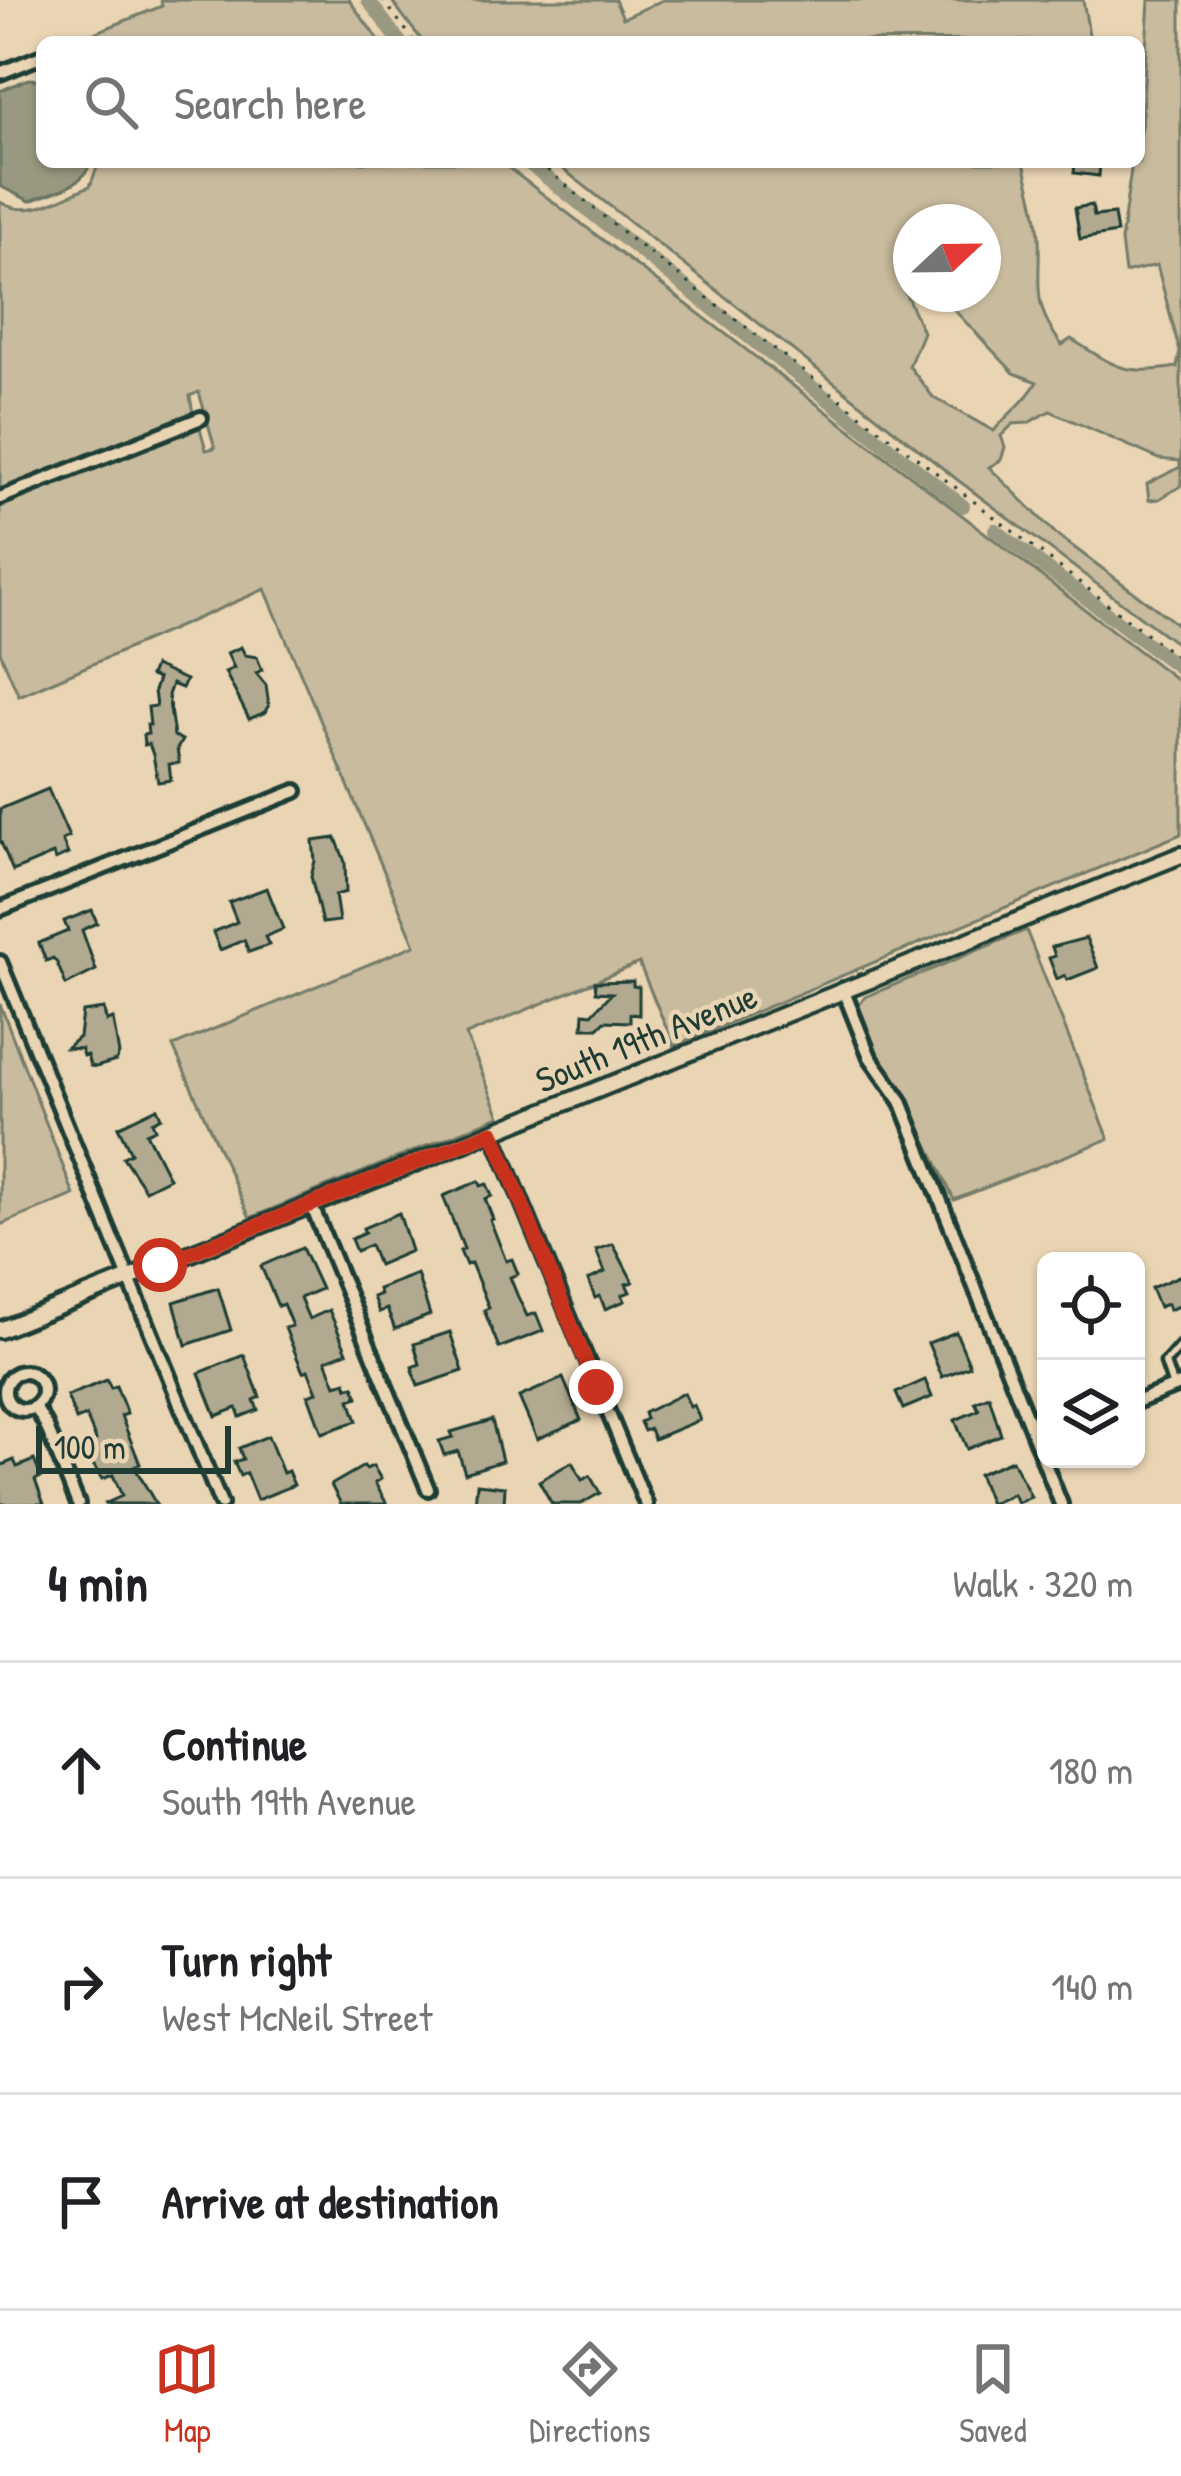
<!DOCTYPE html>
<html lang="en">
<head>
<meta charset="utf-8">
<style>
  :root { --surface:#fff; --page:#f2f2f2; --text:#202124; --muted:#757577; --line:#e0e0e0; --accent:#c8321e }
  body { margin:0; font-family:"Patrick Hand",sans-serif; background:var(--page); color:var(--text) }
  .controls { position:absolute; right:36px; bottom:36px; display:grid; overflow:hidden; border-radius:18px; box-shadow:0 3px 9px #0004 }
  .controls button { width:108px; height:108px; display:grid; place-items:center; padding:0; border:0; border-bottom:3px solid var(--line); background:var(--surface); color:var(--text); font:60px sans-serif }
  .compass { position:absolute; left:893px; top:204px; width:108px; height:108px; border-radius:50%; background:var(--surface); box-shadow:0 3px 9px #0004; rotate:68deg }
  .scale { position:absolute; left:36px; bottom:30px; width:195px; box-sizing:border-box; padding-left:12px; border:6px solid #1f3d34; border-top:0; font-size:33px; line-height:42px; white-space:nowrap; color:#1f3d34; -webkit-text-stroke:9px #e9d4b3; paint-order:stroke }
  .stop { position:absolute; width:36px; height:36px; margin:-27px; border:9px solid #c8321e; border-radius:50%; background:#fff }
  .stop.end { background:#c8321e; border-color:#fff; box-shadow:0 3px 12px #0008 }
  .list { margin:0; padding:0; list-style:none }
  h2 { display:flex; justify-content:space-between; align-items:center; height:156px; margin:0; padding:0 48px; font-size:51px }
  h2 small { font-size:39px; font-weight:400; color:var(--muted) }
  .list li { display:grid; grid-template-columns:78px 1fr auto; gap:36px; align-items:center; box-sizing:border-box; height:216px; padding:0 48px; border-top:3px solid var(--line) }
  .list b { display:block; font-size:45px; white-space:nowrap }
  .list p { margin:0; font-size:39px; white-space:nowrap; color:var(--muted) }
  .list em { font-size:39px; font-style:normal; color:var(--muted) }
  .icon { flex:none; width:66px; height:66px; fill:none; stroke:currentColor; stroke-width:2; stroke-linecap:round; stroke-linejoin:round }
  .map { position:relative; flex:none; width:1181px; height:1504px; overflow:hidden }
  .search { position:absolute; background:var(--surface); box-shadow:0 3px 9px #0004; left:36px; right:36px; top:36px; height:132px; display:flex; align-items:center; gap:30px; box-sizing:border-box; padding:0 42px; border-radius:18px; color:var(--muted); font-size:45px }
  .sheet { height:804px; background:var(--surface) }
  nav { display:flex; justify-content:space-around; align-items:center; box-sizing:border-box; height:168px; border-top:3px solid var(--line); background:var(--surface); font-size:33px; color:var(--muted) }
  nav a { display:grid; justify-items:center; gap:6px }
  nav .on { color:var(--accent) }
  .map>svg:first-child { display:block }
  .green { fill:#c8bb9e; stroke:#747c69; stroke-width:3; fill-rule:evenodd }
  .water { fill:#999981; stroke:#687462; stroke-width:3 }
  .lines { fill:none; stroke-linecap:round; stroke-linejoin:round }
  .canal { stroke:#999981; stroke-width:14 }
  .building { fill:#b2aa90; stroke:#1f3d34; stroke-width:3 }
  .service-casing { stroke:#1f3d34; stroke-width:15 }
  .minor-casing { stroke:#1f3d34; stroke-width:20 }
  .tertiary-casing { stroke:#1f3d34; stroke-width:22 }
  .path { stroke:#1f3d34; stroke-width:3; stroke-dasharray:3 9; stroke-linecap:butt }
  .service { stroke:#e9d4b3; stroke-width:6 }
  .minor { stroke:#e9d4b3; stroke-width:10 }
  .tertiary { stroke:#e9d4b3; stroke-width:14 }
  .route { stroke:#c8321e; stroke-width:15 }
  .labels { text-anchor:middle; dominant-baseline:central; stroke-width:9; stroke-linejoin:round; paint-order:stroke }
  .street-label { font-size:36px; fill:#1f3d34; stroke:#e9d4b3 }
</style>
</head>
<body>
<div class="map">
<svg width="1181" height="1504" viewBox="0 0 1181 1504">
  <rect width="100%" height="100%" fill="#e9d4b3"/>
  <filter id="ink" filterUnits="userSpaceOnUse"><feTurbulence type="fractalNoise" baseFrequency=".00833" numOctaves="2"/><feDisplacementMap in="SourceGraphic" scale="24" xChannelSelector="R" yChannelSelector="G"/><feConvolveMatrix kernelMatrix="1 2 1 2 8 2 1 2 1" color-interpolation-filters="sRGB"/></filter>
  <g filter="url(#ink)">
    <g class="green">
      <path d="M 161,0 L 349,0 L 380,42 L 72,42 L 162,6 Z"/>
      <path d="M 391,0 L 615,0 L 623,18 L 663,0 L 1083,0 L 1090,40 L 423,42 Z"/>
      <path d="M 1149,0 L 1181,0 L 1181,486 L 1159,499 L 1149,500 L 1147,484 L 1180,467 L 1180,461 L 1159,459 L 1050,411 L 1028,423 L 1013,424 L 1001,436 L 1005,447 L 1001,460 L 989,467 L 1056,534 L 1181,627 L 1181,647 L 959,481 L 554,162 L 1024,162 C 1029,186 1038,212 1039,237 C 1041,285 1030,303 1062,345 L 1071,339 C 1117,367 1122,376 1177,367 L 1180,352 L 1157,265 L 1125,273 L 1121,241 L 1132,162 L 1139,162 ZM 911,222 L 983,222 L 983,294 L 939,294 L 1014,373 L 1037,382 C 1025,403 1008,413 994,431 L 933,397 L 909,366 L 923,332 L 900,281 L 905,267 L 911,265 Z"/>
      <path d="M 99,162 L 501,162 L 1181,683 L 1181,834 L 674,1046 L 639,963 L 466,1035 L 500,1116 L 250,1218 L 173,1046 L 415,945 L 265,589 L 19,696 L 0,652 L 0,504 L 200,428 L 206,450 L 215,448 L 199,392 L 190,396 L 193,413 L 0,491 L 0,202 C 29,220 60,198 90,186 Z"/>
      <path d="M 1026,930 L 1109,1139 L 954,1200 L 902,1088 L 876,1052 L 858,1007 L 865,997 Z"/>
      <path d="M 0,1004 L 74,1195 L 0,1225 Z"/>
    </g>
    <path class="water" d="M 28,79 L 42,80 L 42,162 L 90,162 C 86,186 52,192 30,201 L 0,186 L 0,91 Z"/>
    <g class="lines">
      <g class="canal">
        <path d="M 368,0 L 400,42"/>
        <path d="M 527,162 L 963,506"/>
        <path d="M 995,530 L 1181,669"/>
      </g>
    </g>
    <g class="building">
      <path d="M 1075,162 L 1100,162 L 1099,176 L 1074,173 Z"/>
      <path d="M 1092,205 L 1094,216 L 1114,214 L 1117,233 L 1080,239 L 1075,208 Z"/>
      <path d="M 241,647 L 245,655 L 257,657 L 262,670 L 256,673 L 266,685 L 269,706 L 266,712 L 249,719 L 225,672 L 234,668 L 227,653 Z"/>
      <path d="M 154,666 L 186,680 L 182,688 L 172,684 L 168,695 L 174,736 L 182,740 L 177,749 L 179,763 L 169,764 L 171,780 L 158,782 L 153,755 L 149,744 L 144,745 L 143,735 L 148,734 L 147,725 L 150,725 L 148,707 L 156,706 L 154,691 L 158,679 L 150,676 Z"/>
      <path d="M 48,789 L 69,837 L 62,840 L 68,854 L 55,860 L 53,854 L 13,871 L 0,840 L 0,809 Z"/>
      <path d="M 336,838 L 345,862 L 346,892 L 335,895 L 339,921 L 322,923 L 311,876 L 315,861 L 313,841 Z"/>
      <path d="M 267,888 L 283,929 L 265,937 L 269,945 L 249,952 L 244,940 L 220,950 L 213,932 L 237,922 L 229,902 Z"/>
      <path d="M 92,910 L 97,923 L 82,930 L 96,970 L 66,985 L 57,963 L 53,958 L 46,961 L 39,943 L 68,931 L 64,921 Z"/>
      <path d="M 1086,938 L 1098,968 L 1067,980 L 1065,975 L 1057,979 L 1049,958 L 1055,956 L 1052,947 Z"/>
      <path d="M 633,981 L 633,986 L 639,987 L 639,1015 L 630,1014 L 630,1022 L 605,1021 L 598,1028 L 583,1028 L 584,1013 L 592,1014 L 612,993 L 596,992 L 595,982 Z"/>
      <path d="M 104,1009 L 106,1021 L 113,1019 L 119,1054 L 116,1061 L 96,1067 L 90,1066 L 87,1055 L 83,1056 L 81,1049 L 66,1048 L 79,1037 L 82,1012 Z"/>
      <path d="M 157,1108 L 161,1117 L 152,1122 L 155,1129 L 146,1133 L 169,1178 L 145,1190 L 123,1157 L 131,1153 L 118,1127 Z"/>
      <path d="M 479,1181 L 481,1186 L 487,1184 L 492,1196 L 485,1199 L 493,1219 L 490,1220 L 506,1261 L 512,1259 L 518,1274 L 510,1277 L 518,1297 L 527,1316 L 536,1313 L 543,1331 L 499,1348 L 484,1310 L 489,1308 L 471,1263 L 466,1265 L 460,1251 L 464,1249 L 443,1196 Z"/>
      <path d="M 399,1213 L 411,1251 L 378,1265 L 370,1245 L 356,1251 L 351,1239 L 365,1233 L 363,1228 Z"/>
      <path d="M 613,1244 L 633,1282 L 626,1284 L 630,1292 L 622,1295 L 625,1301 L 605,1309 L 600,1296 L 595,1298 L 588,1280 L 605,1272 L 596,1250 Z"/>
      <path d="M 302,1248 L 321,1289 L 300,1298 L 309,1319 L 329,1310 L 347,1352 L 326,1360 L 336,1385 L 346,1382 L 348,1388 L 354,1386 L 358,1397 L 350,1400 L 357,1421 L 322,1433 L 308,1395 L 317,1392 L 308,1370 L 303,1372 L 285,1328 L 292,1326 L 283,1304 L 278,1306 L 261,1266 Z"/>
      <path d="M 417,1274 L 430,1315 L 395,1329 L 387,1309 L 379,1312 L 373,1297 L 380,1294 L 378,1289 Z"/>
      <path d="M 1181,1275 L 1181,1305 L 1169,1310 L 1167,1304 L 1159,1307 L 1151,1288 Z"/>
      <path d="M 218,1288 L 231,1330 L 186,1345 L 174,1302 Z"/>
      <path d="M 450,1332 L 463,1371 L 418,1386 L 412,1367 L 420,1364 L 414,1344 Z"/>
      <path d="M 956,1332 L 970,1366 L 942,1377 L 928,1343 Z"/>
      <path d="M 244,1355 L 260,1397 L 254,1400 L 258,1410 L 240,1417 L 237,1408 L 216,1416 L 199,1373 Z"/>
      <path d="M 563,1378 L 581,1420 L 537,1439 L 519,1397 Z"/>
      <path d="M 107,1380 L 111,1388 L 116,1386 L 127,1414 L 121,1416 L 140,1464 L 134,1466 L 156,1504 L 104,1504 L 122,1496 L 113,1475 L 102,1479 L 91,1461 L 85,1445 L 96,1440 L 86,1416 L 76,1420 L 67,1396 Z"/>
      <path d="M 925,1380 L 932,1397 L 903,1409 L 896,1393 Z"/>
      <path d="M 684,1393 L 690,1407 L 694,1405 L 700,1420 L 654,1439 L 650,1429 L 644,1431 L 640,1422 L 646,1419 L 644,1413 Z"/>
      <path d="M 989,1396 L 1001,1435 L 967,1449 L 955,1420 L 979,1410 L 975,1402 Z"/>
      <path d="M 492,1420 L 502,1461 L 465,1473 L 458,1451 L 444,1455 L 439,1441 L 453,1437 L 451,1432 Z"/>
      <path d="M 268,1436 L 283,1473 L 288,1471 L 294,1485 L 257,1500 L 246,1473 L 240,1476 L 234,1462 L 243,1459 L 239,1448 Z"/>
      <path d="M 14,1460 L 17,1467 L 34,1460 L 41,1477 L 35,1480 L 44,1504 L 0,1504 L 0,1466 Z"/>
      <path d="M 1012,1460 L 1031,1497 L 1017,1503 L 1013,1494 L 990,1504 L 978,1474 Z"/>
      <path d="M 572,1462 L 582,1480 L 590,1476 L 600,1493 L 581,1504 L 552,1504 L 539,1481 Z"/>
      <path d="M 364,1466 L 366,1469 L 373,1466 L 381,1479 L 375,1483 L 387,1504 L 341,1504 L 331,1485 Z"/>
      <path d="M 477,1484 L 505,1487 L 504,1504 L 475,1504 Z"/>
    </g>
    <g class="lines">
      <defs>
        <path id="service" d="M 1173,1387 L 1165,1363 L 1181,1345"/>
        <g id="minor">
          <path d="M 0,73 L 42,56"/>
          <path d="M 0,498 L 201,418"/>
          <path d="M 0,909 L 296,791"/>
          <path d="M 0,962 L 221,1504"/>
          <path d="M 843,989 L 870,1057 L 901,1101 L 1061,1504"/>
          <path d="M 493,1132 L 646,1504"/>
          <path d="M 311,1204 L 428,1489"/>
          <circle cx="24" cy="1391" r="19"/>
          <path d="M 1136,1402 L 1181,1384"/>
          <path d="M 35,1407 L 46,1425 L 78,1504"/>
        </g>
        <path id="tertiary" d="M 0,1330 L 1181,855"/>
      </defs>
      <use href="#service" class="service-casing"/>
      <use href="#minor" class="minor-casing"/>
      <use href="#tertiary" class="tertiary-casing"/>
      <g class="path">
        <path d="M 383,0 L 415,42"/>
        <path d="M 538,162 L 631,239 L 1181,660"/>
      </g>
      <use href="#service" class="service"/>
      <use href="#minor" class="minor"/>
      <use href="#tertiary" class="tertiary"/>
    </g>
  </g>
  <g class="lines" filter="url(#ink)">
    <path class="route" d="M 160,1265 L 493,1132 L 596,1387"/>
  </g>
  <g class="labels">
    <g class="street-label">
      <text transform="translate(646 1037) rotate(-22)">South 19th Avenue</text>
    </g>
  </g>
</svg>
<div class="controls">
<button><svg class="icon" aria-label="locate" viewBox="0 0 24 24"><circle cx="12" cy="12" r="6"/><path d="M12 2v4M12 18v4M2 12h4M18 12h4"/></svg></button>
<button><svg class="icon" aria-label="layers" viewBox="0 0 24 24"><path d="M12 4l9 5-9 5-9-5zM3 14l9 5 9-5"/></svg></button>
</div>
<svg class="compass" viewBox="-18 -18 36 36"><path d="M0-13l5 13h-10z" fill="#e53935"/><path d="M0 13l5-13h-10z" fill="#757577"/></svg>
<div class="scale">100 m</div>
<div class="stop" style="left:160px;top:1265px"></div>
<div class="stop end" style="left:596px;top:1387px"></div>
<div class="search"><svg class="icon" aria-label="search" viewBox="0 0 24 24"><circle cx="10" cy="10" r="6"/><path d="M15 15l6 6"/></svg>Search here</div>
</div>
<section class="sheet">
<h2>4 min<small>Walk · 320 m</small></h2>
<ul class="list">
<li><svg class="icon" aria-label="ahead" viewBox="0 0 24 24"><path d="M12 20V5M6 11l6-6 6 6"/></svg><div><b>Continue</b><p>South 19th Avenue</p></div><em>180 m</em></li>
<li><svg class="icon" aria-label="right" viewBox="0 0 24 24"><path d="M7 20v-9h11M14 6l5 5-5 5"/></svg><div><b>Turn right</b><p>West McNeil Street</p></div><em>140 m</em></li>
<li><svg class="icon" aria-label="arrive" viewBox="0 0 24 24"><path d="M6 21V4h12l-3 4 3 4H6"/></svg><div><b>Arrive at destination</b></div></li>
</ul>
</section>
<nav>
<a class="on"><svg class="icon" aria-label="map" viewBox="0 0 24 24"><path d="M3 6l6-2 6 2 6-2v14l-6 2-6-2-6 2zM9 4v14M15 6v14"/></svg>Map</a>
<a><svg class="icon" aria-label="directions" viewBox="0 0 24 24"><path d="M12 3l9 9-9 9-9-9zM9 14v-3h6M13 9l2 2-2 2"/></svg>Directions</a>
<a><svg class="icon" aria-label="saved" viewBox="0 0 24 24"><path d="M7 4h10v16l-5-4-5 4z"/></svg>Saved</a>
</nav>
</body>
</html>
